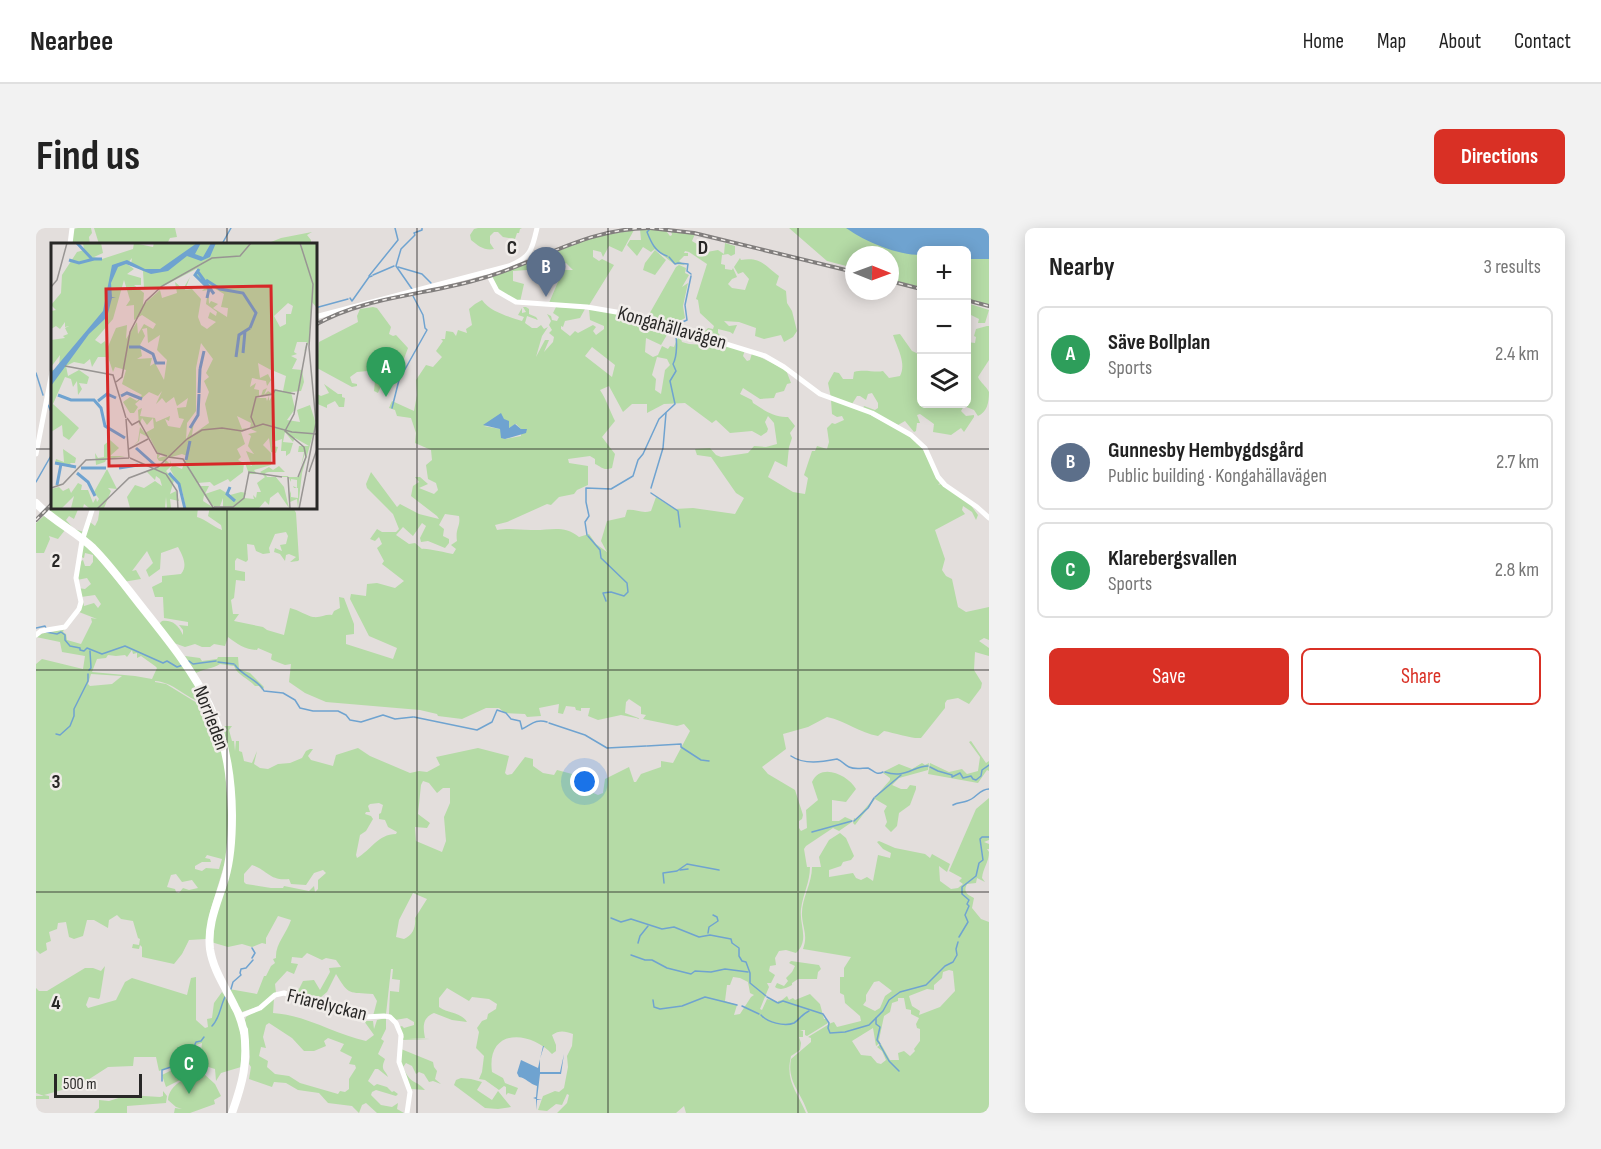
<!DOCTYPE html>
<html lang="en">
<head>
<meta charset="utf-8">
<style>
  :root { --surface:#fff; --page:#f2f2f2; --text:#222; --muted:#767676; --line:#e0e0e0; --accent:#d93025 }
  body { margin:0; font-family:"Sofia Sans Condensed",sans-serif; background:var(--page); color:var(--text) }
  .controls { position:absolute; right:18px; top:18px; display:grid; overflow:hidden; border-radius:9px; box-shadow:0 3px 15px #0003 }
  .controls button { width:54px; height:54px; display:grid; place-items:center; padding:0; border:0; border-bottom:2px solid var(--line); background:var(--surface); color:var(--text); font:30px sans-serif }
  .compass { position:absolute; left:809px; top:18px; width:54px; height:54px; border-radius:50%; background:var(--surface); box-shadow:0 3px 15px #0003; rotate:91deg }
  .scale { position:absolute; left:18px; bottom:15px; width:88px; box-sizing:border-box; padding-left:6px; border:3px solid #282726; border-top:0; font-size:16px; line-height:21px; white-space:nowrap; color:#282726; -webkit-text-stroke:4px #f0ece9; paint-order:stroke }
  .you { position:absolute; left:549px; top:554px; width:21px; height:21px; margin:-15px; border:4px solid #fff; border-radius:50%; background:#1a73e8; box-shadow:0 0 0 9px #1a73e833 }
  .badge { display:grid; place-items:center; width:39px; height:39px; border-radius:50%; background:var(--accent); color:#fff; font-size:20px; font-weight:700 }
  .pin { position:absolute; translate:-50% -50px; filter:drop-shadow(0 2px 3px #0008) }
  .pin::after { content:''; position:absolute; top:32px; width:21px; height:18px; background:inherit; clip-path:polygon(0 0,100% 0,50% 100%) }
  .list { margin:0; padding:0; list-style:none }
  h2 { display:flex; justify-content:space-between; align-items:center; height:78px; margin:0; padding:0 24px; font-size:26px }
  h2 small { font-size:20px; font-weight:400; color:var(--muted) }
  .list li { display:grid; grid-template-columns:39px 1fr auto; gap:18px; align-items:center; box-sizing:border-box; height:96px; margin:0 12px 12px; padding:0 12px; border:2px solid var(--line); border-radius:9px }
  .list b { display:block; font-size:22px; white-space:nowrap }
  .list p { margin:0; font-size:20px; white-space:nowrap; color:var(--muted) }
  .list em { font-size:20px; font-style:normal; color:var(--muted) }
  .actions { display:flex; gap:12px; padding:18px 24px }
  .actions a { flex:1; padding:14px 0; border:2px solid var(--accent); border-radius:9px; text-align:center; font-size:21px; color:var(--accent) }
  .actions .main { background:var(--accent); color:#fff }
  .icon { flex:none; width:33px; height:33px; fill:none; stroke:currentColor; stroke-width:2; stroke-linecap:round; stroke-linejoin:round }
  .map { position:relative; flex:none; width:953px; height:885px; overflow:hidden; border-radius:9px }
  header { display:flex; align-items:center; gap:36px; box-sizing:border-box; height:84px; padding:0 30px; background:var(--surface); border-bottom:2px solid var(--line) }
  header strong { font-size:28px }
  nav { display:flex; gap:33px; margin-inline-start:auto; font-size:21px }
  .intro { display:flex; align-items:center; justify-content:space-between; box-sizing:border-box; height:144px; padding:0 36px }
  h1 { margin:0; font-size:42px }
  .button { padding:15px 27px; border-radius:9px; background:var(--accent); color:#fff; font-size:21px; font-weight:700 }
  main { display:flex; gap:36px; padding:0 36px }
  aside { flex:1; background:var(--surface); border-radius:9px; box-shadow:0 3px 15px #0003 }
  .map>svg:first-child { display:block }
  .green { fill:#b5dba6; fill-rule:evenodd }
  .water { fill:#6fa3d0 }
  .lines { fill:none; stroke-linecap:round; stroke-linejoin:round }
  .stream { stroke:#6fa3d0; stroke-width:1.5 }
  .secondary { stroke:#fff; stroke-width:5 }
  .highway { stroke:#fff; stroke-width:8 }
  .rail-casing { stroke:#817e7d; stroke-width:4 }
  .rail { stroke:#f0ece9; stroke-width:1.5; stroke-dasharray:4.5; stroke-linecap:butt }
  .grid { fill:none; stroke:#282726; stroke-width:1.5; stroke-opacity:0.55 }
  .labels { text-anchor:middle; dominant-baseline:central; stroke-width:5; stroke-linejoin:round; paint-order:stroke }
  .street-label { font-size:20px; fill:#282726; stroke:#f0ece9 }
  .inset-river { fill:none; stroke:#6fa3d0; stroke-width:3 }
  .inset-road { fill:none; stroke:#989593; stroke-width:1.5 }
  .view { fill:#d62828; fill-opacity:0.15; stroke:#d62828; stroke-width:3 }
  .inset-edge { fill:none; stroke:#282726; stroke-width:3 }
  .grid-label { font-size:20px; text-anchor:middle; font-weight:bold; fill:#282726; stroke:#f0ece9; stroke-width:5; stroke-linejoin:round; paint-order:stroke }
</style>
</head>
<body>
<header>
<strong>Nearbee</strong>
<nav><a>Home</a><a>Map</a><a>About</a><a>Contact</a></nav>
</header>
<div class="intro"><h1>Find us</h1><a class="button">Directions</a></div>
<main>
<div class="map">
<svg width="953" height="885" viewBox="0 0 953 885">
  <rect width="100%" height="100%" fill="#e3dedc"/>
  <g class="green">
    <path d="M 42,0 L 55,0 L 56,5 L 53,9 L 54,16 L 35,16 L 37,1 Z"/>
    <path d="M 58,0 L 139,0 L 141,9 L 134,10 L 131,16 L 63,16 Z"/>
    <path d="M 442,0 L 486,0 L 484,1 L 483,5 L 481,5 L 479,11 L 467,9 L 462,4 L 458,4 L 454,8 L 454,15 L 458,21 C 449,23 442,18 435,12 L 434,7 L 438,1 Z"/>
    <path d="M 607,0 L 628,0 L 634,8 L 636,7 L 635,2 L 659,6 L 656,13 L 666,19 L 670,18 L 671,24 L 682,22 L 688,26 L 689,15 L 699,18 L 699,26 L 695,28 L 692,26 L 686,27 L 685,36 L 689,37 L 689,41 L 696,42 L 697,40 L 701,49 L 696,51 L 692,56 L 696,60 L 709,62 L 713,51 L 707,44 L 702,46 L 698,39 L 704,30 L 705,32 C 725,29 728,37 743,48 L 740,57 L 750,63 L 751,75 L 756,83 L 761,103 L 757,109 L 748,114 L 745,107 L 728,111 L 719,108 L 720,100 L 703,94 L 688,93 L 693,98 L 701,97 L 697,106 L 694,104 L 682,101 L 682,105 L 691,114 L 674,109 L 674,106 L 668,104 L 672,100 L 677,101 L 678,98 L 664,85 L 662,72 L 660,71 L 671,36 L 653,24 L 649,23 L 648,25 L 652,25 L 652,28 L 648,28 L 643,33 L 649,37 L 638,36 L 619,21 L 615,24 L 607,19 L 601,28 L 591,17 L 594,12 L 605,12 L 604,1 Z"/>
    <path d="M 753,0 L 907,0 L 953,21 L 953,77 L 931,71 L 930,22 L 885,22 L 885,59 L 854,52 L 854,27 L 818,27 L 818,40 L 791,33 Z"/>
    <path d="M 598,2 L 586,24 L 573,18 L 567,29 L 565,24 L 557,22 L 557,29 L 563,33 L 566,31 L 578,37 L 552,79 L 513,75 L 527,42 L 537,42 L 530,35 L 523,37 L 510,36 L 507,38 L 505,37 L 504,30 L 558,9 Z"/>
    <path d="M 276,4 L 271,7 L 275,12 L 275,16 L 230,16 L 245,10 Z"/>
    <path d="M 619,22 L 630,32 L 619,47 L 607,42 L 609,35 Z"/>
    <path d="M 493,33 L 491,42 L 477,43 L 477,53 L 488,56 L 484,74 L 464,65 L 454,49 Z"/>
    <path d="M 643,37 L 650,40 L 649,45 L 653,47 L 646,59 L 652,55 L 647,78 L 649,90 L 636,97 L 611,90 L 640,39 Z"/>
    <path d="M 446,72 C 454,84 474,89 486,93 L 488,89 L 482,87 L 486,80 L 486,85 L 490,84 L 487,79 L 490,79 L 493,81 L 493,86 L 500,89 L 502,92 L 491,88 L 489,95 L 496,100 L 501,100 L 505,97 L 508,101 L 512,99 L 506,108 L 500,129 L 509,112 L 513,112 L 508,124 L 517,114 L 518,109 L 513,105 L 516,102 L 513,97 L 515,93 L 511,86 L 515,88 L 516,92 L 521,93 L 523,89 L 517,85 L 520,79 L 549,81 L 544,90 L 529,93 L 527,99 L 525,98 L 525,101 L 534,108 L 539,103 L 542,105 L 557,97 L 560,99 L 557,103 L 560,107 L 568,101 L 568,98 L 554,92 L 553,81 L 576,84 L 635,100 L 625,117 L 610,110 L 609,124 L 617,129 L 622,127 L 626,118 L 632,121 L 634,118 L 638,119 L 643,106 L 646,114 L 653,116 L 697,119 L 709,122 L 707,128 L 711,133 L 714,132 L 716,125 L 750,142 L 755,155 L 751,156 L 748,163 L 740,165 L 738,170 L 724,171 L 707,160 L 704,166 L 716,172 L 717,175 C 728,182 738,190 752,189 L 759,198 L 754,205 L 756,210 L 753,219 L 751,239 L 739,233 L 732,249 L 757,264 L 769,266 L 772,250 L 768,247 L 776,223 L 779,223 L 781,218 L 791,221 L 793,214 L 791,200 L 796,195 L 799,196 L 808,192 L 806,188 L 801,189 L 796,186 L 795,172 L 820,179 L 877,210 L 881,216 L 885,217 L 904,255 L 902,257 L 905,256 L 934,276 L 942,287 L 940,292 L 936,284 L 927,278 L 926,282 L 929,286 L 899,302 L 909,331 L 906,342 L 910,348 L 916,351 L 922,379 L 930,384 L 953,379 L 953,412 L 948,410 L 943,413 L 953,420 L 953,428 L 939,424 L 938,442 L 946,455 L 945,460 L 933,476 L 922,470 L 911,472 L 909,475 L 909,480 L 885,510 C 876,511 859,505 848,503 L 842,508 C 824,505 810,493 791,489 L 772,499 L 747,506 L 750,521 L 726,539 L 732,546 L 759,562 L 767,587 L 766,591 L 763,593 L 763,600 L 765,603 L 771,600 L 770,582 L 782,572 L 776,554 C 785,534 812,547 820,561 L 810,574 L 796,572 L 796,593 L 803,593 L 809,589 L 816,592 L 816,594 L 803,603 L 797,600 L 770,618 L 768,621 L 771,639 L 774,639 C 774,654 767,666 765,681 C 763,697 774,712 760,725 L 750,722 L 743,723 L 739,730 L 740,737 L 734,738 L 733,743 L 739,747 L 735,755 L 731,755 L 733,759 L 724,781 L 726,782 L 731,771 L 739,773 L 742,776 L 742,773 L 746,772 L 751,768 L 753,772 L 757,770 L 759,772 L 774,766 L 784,776 L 788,791 L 790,791 L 792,795 L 771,808 L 769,807 L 769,802 L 764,802 L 767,803 L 767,809 L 763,809 L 765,815 L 764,822 L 755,828 C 749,853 761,863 770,885 L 650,885 L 648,878 L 640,885 L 521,885 L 531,875 L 533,867 L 531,866 L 526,877 L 520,876 L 511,883 L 502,882 L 507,868 L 519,863 L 523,864 L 528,860 L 532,839 L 531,828 L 536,818 L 537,806 C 529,803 523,802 516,807 L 520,817 L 520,823 L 516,826 C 494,802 450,800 456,844 L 467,850 L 469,855 L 482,860 L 479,867 L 472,865 L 470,867 L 470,859 L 468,858 L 463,862 L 449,852 L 443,851 L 446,844 L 448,828 L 440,820 L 443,804 L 441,800 L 446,793 L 451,791 L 452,786 L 460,781 L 461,776 L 453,771 L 436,769 L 433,773 L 411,760 L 403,770 L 403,779 C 413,786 425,784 431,794 L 416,792 L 398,785 C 386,790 387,799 389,810 L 372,810 L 394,811 L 366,812 L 368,809 L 363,799 L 366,798 L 368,800 L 378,797 L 378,794 L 371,790 L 359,792 L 353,786 L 354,763 L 363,764 L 364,752 L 356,751 L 357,741 L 355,741 L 350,786 L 337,788 L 341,773 L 337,766 C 313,764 313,768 300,746 L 291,764 L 285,769 L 282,768 L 280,771 L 257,765 L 257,759 L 263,761 L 267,753 L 278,752 L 284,762 L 294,744 L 293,740 L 305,739 L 300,732 L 290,730 L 286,732 L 271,725 L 266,730 L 256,729 L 255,735 L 262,736 L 258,746 L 251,743 L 239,756 L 240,765 L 224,778 L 206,784 L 193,761 L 221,766 L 228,748 L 230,748 L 235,738 L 239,735 L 237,731 L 240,730 C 239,716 251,705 255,692 L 242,688 L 230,710 L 230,716 L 226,715 L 216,719 L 206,716 L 192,719 L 175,714 L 179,681 L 197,596 L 185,498 L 196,498 L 193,502 L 196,513 L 198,513 L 199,523 L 200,513 L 203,513 L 203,523 L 206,524 L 208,533 L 216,535 L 221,523 L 218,536 L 224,540 L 232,541 L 242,536 L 254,535 L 266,530 L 270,523 L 274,521 L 277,521 L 272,528 L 275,532 L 297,538 L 300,527 L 322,520 L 334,528 L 374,545 L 383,543 L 391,544 L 404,537 L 400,529 L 442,520 L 473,528 L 469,545 L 471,547 L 476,546 L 489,529 L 497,531 L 497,538 L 507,545 L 518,547 L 521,542 L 555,551 L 553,561 L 555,564 L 562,567 L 567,565 L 569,551 L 593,539 L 598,554 L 600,554 L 605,546 L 625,539 L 625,533 L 637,535 L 654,503 L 648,496 L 641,498 L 607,491 L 610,487 L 605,486 L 605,479 L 593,471 L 590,474 L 589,485 L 605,491 L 585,487 L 562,492 L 552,488 L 554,480 L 545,480 L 545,483 L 540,482 L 539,479 L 530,478 L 527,486 L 522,485 L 523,476 L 503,480 L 505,488 L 491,489 L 489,486 L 469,485 L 463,480 L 450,480 L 426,491 L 402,488 L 401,486 L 384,482 L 290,474 L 269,465 L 253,454 L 255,436 L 249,437 L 236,432 L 235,431 L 236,426 L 222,420 L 221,422 C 210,422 201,416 192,409 L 189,418 L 178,416 L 174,419 L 166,419 L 159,416 L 149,419 L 138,415 L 123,396 L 126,393 C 137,392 142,397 147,407 L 147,402 L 143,397 L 152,398 L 152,394 L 128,390 L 127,369 L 119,369 L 116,359 L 126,354 L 126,348 L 145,346 C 152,338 147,328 142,319 L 125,325 L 124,341 L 113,349 L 110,342 L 117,335 L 111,323 L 96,343 L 100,342 L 105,351 L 87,354 L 48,311 L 54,294 L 59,298 L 62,292 L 64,279 L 162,279 L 161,289 C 171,292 176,298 186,302 L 185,297 L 172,288 L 174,279 L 257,279 L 260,285 L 263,332 L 262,333 L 254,334 L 260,329 L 253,326 L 250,327 L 249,333 L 244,326 L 238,324 L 239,320 L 246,323 L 244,317 L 250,316 L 252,308 L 250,304 L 239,306 L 233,320 L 234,325 L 227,326 L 220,323 L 218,317 L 211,316 L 212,332 L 210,334 L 201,330 L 199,333 L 199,342 L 209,344 L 209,353 L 200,352 L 198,370 L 195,372 L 197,386 L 203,386 L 198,393 L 227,399 L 231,402 L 248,407 L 254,380 C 262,382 272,388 277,389 C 285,390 289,386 296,387 L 298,383 L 304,380 L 303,369 L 308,370 L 318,396 L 318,406 L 310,407 L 310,416 L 357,431 L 361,420 L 333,408 L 314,371 L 315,366 L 330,368 L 331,356 L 341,355 L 359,360 L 368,353 L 346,336 L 348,333 L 341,320 L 346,316 L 343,309 L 339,313 L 334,311 L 341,301 L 346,304 L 360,304 L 363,301 L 357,286 L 331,260 L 330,256 L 335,244 L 361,279 L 364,276 L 383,286 L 403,291 L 401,288 L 375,268 L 377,258 L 383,254 L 379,249 L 384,249 L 392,256 L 383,260 L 398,266 L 402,262 L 400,255 L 392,251 L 390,237 L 396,232 L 395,222 L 379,215 L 380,205 L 375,190 L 361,188 L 359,182 L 353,180 L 356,173 L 378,183 L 381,167 L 380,152 L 390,137 L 397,139 L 406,129 L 400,123 L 407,113 L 405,111 L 409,111 L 410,103 L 417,104 L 420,108 L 422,102 L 431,105 L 430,101 L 436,97 L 433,81 L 439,76 ZM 556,119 L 579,137 L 576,149 L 549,128 ZM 621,129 L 631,131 L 634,137 L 629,142 L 625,166 L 619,162 L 620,151 L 616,147 ZM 573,158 L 587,184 L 596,176 L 611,176 L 611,185 L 628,176 L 649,175 L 676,195 L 680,192 L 694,205 L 716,203 L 725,208 L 731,204 L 732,201 L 729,194 L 732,188 L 738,195 L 741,216 L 730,219 L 718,218 L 712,225 L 685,229 L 680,227 L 674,220 L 659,221 L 661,227 L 675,229 L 700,265 L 708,270 L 699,286 L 657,280 L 638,281 L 620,269 L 615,283 C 606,286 600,281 591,282 L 589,289 L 571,293 L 565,313 L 571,324 L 560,316 L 553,306 L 543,309 C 527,296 513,303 495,302 C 482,302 475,300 461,302 L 459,297 L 471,294 L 511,276 L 515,277 L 523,269 L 538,266 L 541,262 L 552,257 L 552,238 L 533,235 L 532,231 L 554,228 L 559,231 L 559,236 C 566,239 567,243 576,240 L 579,226 L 566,209 L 579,193 C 574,183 571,173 564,162 ZM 473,193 L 473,200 L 480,196 L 485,201 L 485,208 L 469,211 L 464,201 L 448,198 ZM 409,286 L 423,288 C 425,298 419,300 421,313 L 415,317 L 420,321 L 417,326 C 410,325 391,320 386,321 L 379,315 L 373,316 L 360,307 L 367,299 L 377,308 L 386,295 L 390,298 L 384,310 L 385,314 L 392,313 L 409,320 L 413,315 L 413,311 L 407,308 L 408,301 L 403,297 ZM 387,553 L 393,555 L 401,565 L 407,560 L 414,560 L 414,575 L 408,589 L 410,613 L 406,624 L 380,613 L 379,599 L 391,600 L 394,595 L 382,586 L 385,557 ZM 343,575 L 347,577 L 345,585 L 343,586 L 343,591 L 349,592 L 352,599 L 361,604 L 360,606 C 342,606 335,622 321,630 L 320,627 L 324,607 L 330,603 L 337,591 L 335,588 L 329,586 L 330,584 L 334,584 L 332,578 L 334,576 ZM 216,637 C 232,642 233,653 253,651 L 255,656 L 270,657 L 278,645 L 287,642 L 290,645 L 282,652 L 282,661 L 279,664 L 278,658 L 273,663 L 248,658 L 247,660 L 235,660 L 210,656 L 208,654 L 208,646 ZM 377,665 L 391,671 L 379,690 C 380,699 377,707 368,711 L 360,709 L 363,692 ZM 697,749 L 704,750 L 712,754 L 714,765 L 718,767 L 715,769 L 704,786 L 698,787 L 701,777 L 689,773 L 691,757 L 694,757 Z"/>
    <path d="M 931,75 L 953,82 L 949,95 L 942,95 L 943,91 L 931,85 Z"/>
    <path d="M 337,79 L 341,80 L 355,99 L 353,106 L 357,108 L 360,107 L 372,120 L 366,136 L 361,133 L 359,134 L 357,144 L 348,150 L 342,165 L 338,163 L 339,153 L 332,143 L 321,144 L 314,149 L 316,155 L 321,156 L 321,158 L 316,159 L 281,140 L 283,114 L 322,94 L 321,88 L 324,81 Z"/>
    <path d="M 951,98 L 953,98 L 953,132 L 942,149 C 944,154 951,159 953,164 C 953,175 951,184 942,188 L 938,182 L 928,178 L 925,183 L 930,188 L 938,187 L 938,189 L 928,204 L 925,200 L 915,207 L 897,204 L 898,196 L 884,186 L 881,187 L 884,195 L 881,195 L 880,203 L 878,204 L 869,193 L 862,197 L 827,180 L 828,178 L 839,182 L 842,180 L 842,175 L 836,165 L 832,166 L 830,172 L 824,168 L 821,168 L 816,176 L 795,170 L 792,155 L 798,144 L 803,145 L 807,151 L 817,151 L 818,144 C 829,141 839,145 847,143 L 853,150 L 864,148 C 871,136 861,119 857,107 L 864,106 L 876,123 L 885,127 L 885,176 L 930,176 L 931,114 L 939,115 L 940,109 L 938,108 L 940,101 Z"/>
    <path d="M 288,156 L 302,166 L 306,166 L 306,169 L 309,170 L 308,179 L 303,179 L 299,173 L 291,177 L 291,180 L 279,175 L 279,165 L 285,168 L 293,165 Z"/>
    <path d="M 16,278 L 43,279 L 38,291 L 33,288 L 30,292 L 38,301 L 48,304 L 47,309 L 12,283 Z"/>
    <path d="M 8,288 L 29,302 L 22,311 L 13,308 L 14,311 L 8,325 L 0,325 L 0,295 Z"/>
    <path d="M 48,314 L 150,436 L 180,497 L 174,497 L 170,490 L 166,475 C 149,469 137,454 119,453 L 119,454 L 130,456 L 166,478 L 172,498 L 180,499 L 188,528 L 193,596 L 190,631 L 174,684 L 170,711 L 153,712 L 146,726 L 138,736 L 106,729 L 106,719 L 104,717 L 103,721 L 96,720 L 97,716 L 103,717 L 104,711 L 102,710 L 97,693 L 85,691 L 81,687 L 73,692 L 72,700 L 58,692 L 51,692 L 47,708 L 38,711 L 33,709 L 30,694 L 22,695 L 21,701 L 13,704 L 15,713 L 10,715 L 11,722 L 4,726 L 0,722 L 0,436 L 6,431 L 47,441 L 49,428 L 26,424 L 24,414 L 0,409 L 4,406 L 28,401 L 27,404 L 30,406 L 31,412 L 45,416 L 56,394 L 55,390 L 61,391 L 43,384 L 47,373 L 48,378 L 58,375 L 62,380 L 65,376 L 59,367 L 45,369 L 42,360 L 49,361 L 55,356 L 51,350 L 41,352 L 45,333 L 47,332 L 49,338 L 54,338 L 57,334 L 57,327 L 49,325 L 48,330 L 45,329 ZM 96,422 L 97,426 L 101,425 L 101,430 L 105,428 L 119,438 L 121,440 L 116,451 L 99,448 L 56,444 L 61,431 L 70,430 L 72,427 L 80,428 L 89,427 L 91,429 ZM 55,446 L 86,448 L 76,456 L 54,458 L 52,456 ZM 171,627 L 186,631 L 183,641 L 170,640 L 166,643 L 159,641 L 159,638 L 166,634 L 175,634 L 174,631 L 169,630 ZM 140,646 L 146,654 L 156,652 L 162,660 L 153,662 L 147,660 L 143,665 L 140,664 L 139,661 L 131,659 L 135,647 Z"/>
    <path d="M 149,428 L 164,430 L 166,433 L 181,431 L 182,429 L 202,429 L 203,441 L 214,445 L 228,459 L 226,462 L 223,458 L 219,458 C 212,450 202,448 198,438 L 184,436 C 177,441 169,440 160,445 Z"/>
    <path d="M 935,513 L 950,535 L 953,533 L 953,543 L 951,542 L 942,555 L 892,546 L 894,535 L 913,544 L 926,541 L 931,546 L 942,543 L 944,529 L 933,514 Z"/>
    <path d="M 886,535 L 889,537 L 893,535 L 892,542 L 863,550 L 856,557 L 865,561 L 871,561 L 874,557 L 880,558 L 880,561 L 874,577 L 863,585 L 861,598 L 855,604 L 849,598 L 851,594 L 848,583 L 851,578 L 839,571 L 819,597 L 817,595 L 818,590 L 820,591 L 854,552 L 854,550 L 847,545 L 849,543 L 863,536 L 876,541 Z"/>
    <path d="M 953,570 L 953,612 L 948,614 L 953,616 L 953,621 L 951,621 L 953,624 C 953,634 947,640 946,650 L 949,654 L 941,650 L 940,655 L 931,656 C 927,664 931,666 938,670 L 936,680 L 945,691 L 953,694 L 953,885 L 772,885 C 764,862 751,854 755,831 L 775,814 L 775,810 L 772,809 L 795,795 L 798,794 L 801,799 L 825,793 L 824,788 L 809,775 L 808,767 L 804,765 L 804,749 L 808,749 L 808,740 L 815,729 L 767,721 C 772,708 767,701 766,688 C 765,671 776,656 776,639 L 785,639 L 783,629 L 793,612 L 804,605 L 810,610 L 818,628 L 815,632 L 807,634 L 805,638 L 793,642 L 793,649 L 817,645 L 820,650 L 825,652 L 831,649 L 837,653 L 842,627 L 854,630 L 855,625 L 847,621 L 841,614 L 843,613 L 859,620 L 889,626 L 894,630 L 896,626 L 914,636 L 911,644 L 903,638 L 904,653 L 915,661 L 922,660 L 927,656 L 923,653 L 926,650 L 913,643 L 940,581 ZM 913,742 L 917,743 L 919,763 L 904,779 L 883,787 L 884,783 L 876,778 L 873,768 L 891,761 L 898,762 L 898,757 L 906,750 L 907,744 ZM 843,753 L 856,763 L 849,768 L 844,780 L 839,783 L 827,777 L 830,773 L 830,767 L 838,754 ZM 862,770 L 868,770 L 870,781 L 875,782 L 875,786 L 883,790 L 880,796 L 881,800 L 884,801 L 884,813 L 878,821 L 879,823 L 874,828 L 868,823 L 862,825 L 863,832 L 854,832 L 845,816 L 841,819 L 846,823 L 850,832 L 845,836 L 841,835 L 835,828 L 825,827 L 816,813 L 837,800 L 840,818 L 844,815 L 843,812 L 848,788 L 854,784 L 856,775 L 862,773 Z"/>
    <path d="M 755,733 L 783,737 L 785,741 L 782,744 L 781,751 L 762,751 L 756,755 L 756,757 C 750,760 745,763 739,759 L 741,755 L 748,758 L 752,753 L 750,750 L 756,744 L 759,738 L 753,735 Z"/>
    <path d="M 69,738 L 64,769 L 63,771 L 53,769 L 50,777 L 52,780 L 80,772 L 89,754 L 96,750 L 151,767 L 155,750 L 160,749 L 160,792 L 169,800 L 172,799 L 171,791 L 176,790 L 178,775 L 186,764 C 205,791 209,806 205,839 L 185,845 L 180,853 L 179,841 L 169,838 L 164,831 L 166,815 L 160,817 L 150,833 L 123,843 L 120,829 L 98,829 L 97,838 L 72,839 L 44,857 L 8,867 L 13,868 L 13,871 L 0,871 L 0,868 L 8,868 L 0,865 L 0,760 L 3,763 L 11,763 L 49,740 L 57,740 L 65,743 Z"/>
    <path d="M 238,770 L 237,785 C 270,787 298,806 330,813 L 338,807 L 328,793 L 337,793 L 338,801 L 341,792 L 350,790 L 350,801 L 345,811 L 348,813 L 342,826 L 349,831 C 344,843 349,841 352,849 L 342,841 L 339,841 L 332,853 L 338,858 L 341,856 L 351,859 L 356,864 L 358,863 L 362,866 L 360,868 L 340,862 L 336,864 L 335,867 L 345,877 L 356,879 L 362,875 L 361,881 L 368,885 L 341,885 L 330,875 L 326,877 L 323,885 L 316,878 L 292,875 L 283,865 L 262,862 L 250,855 L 238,854 L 236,859 L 213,851 L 215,839 L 213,836 L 214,829 L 209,792 L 210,789 ZM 233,795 L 256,810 L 268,823 L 278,823 L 290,818 L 288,813 L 292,810 L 308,816 L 304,823 L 316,829 L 313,836 L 319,837 L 320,840 L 313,851 L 313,861 L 309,864 L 304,863 L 302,866 L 264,855 L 253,848 L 239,846 L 231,839 L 232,833 L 223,828 L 225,819 L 230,820 L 227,809 L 230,797 Z"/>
    <path d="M 365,821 L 397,834 L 398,839 L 401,843 L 399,851 L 405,856 L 397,853 L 393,854 L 388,846 L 383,844 L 380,846 L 376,838 L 370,835 L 367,839 C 375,858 380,851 389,862 L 375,861 L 364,834 Z"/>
    <path d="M 142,839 L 146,851 L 130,859 L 126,847 Z"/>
    <path d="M 167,845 L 179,856 L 185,868 L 178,872 L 179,876 L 154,885 L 138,885 L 139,880 L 146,881 L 140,879 L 132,872 C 133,856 153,847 167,845 Z"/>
    <path d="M 425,850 L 435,851 L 446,854 L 441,862 L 456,872 L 462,863 L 475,879 L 462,881 L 449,880 L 418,857 L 420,852 Z"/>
    <path d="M 127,863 L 131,868 L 130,875 L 91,878 L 91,885 L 58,885 L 63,880 L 63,872 L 73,873 L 92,867 L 124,869 L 127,868 Z"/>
  </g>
  <g class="water">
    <path d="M 810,0 L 953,0 L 953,31 L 931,31 L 930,22 L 885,22 L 885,27 C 861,27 830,14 810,0 Z"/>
    <path d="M 465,185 L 468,191 L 473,193 L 473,200 L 479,196 L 485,201 L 491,201 L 490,205 L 469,211 L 465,210 L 464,201 L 447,197 Z"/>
    <path d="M 507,818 L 508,818 L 504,831 L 504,844 L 524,844 L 528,826 L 525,846 L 504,846 L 501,871 L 506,872 L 501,872 L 500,882 L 500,871 L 497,870 L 500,869 L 501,858 C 494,856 490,850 483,849 L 481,845 L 485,832 L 502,840 Z"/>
  </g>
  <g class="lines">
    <g class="stream">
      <path d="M 614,1 L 611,4 C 615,14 619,24 631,28"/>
      <path d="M 186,16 L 195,0"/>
      <path d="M 633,29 L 639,36 L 642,35 L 652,36 L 651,43 L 655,46"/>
      <path d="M 362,39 L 386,46 L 395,55"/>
      <path d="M 337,47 L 358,38"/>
      <path d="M 333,48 L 362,12 L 359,0"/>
      <path d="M 376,61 L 360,38 L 365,21 L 379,7 L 378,5 L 386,2 L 386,0"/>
      <path d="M 314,70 L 316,73 L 333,49 L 336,48"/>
      <path d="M 279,80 L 312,71"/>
      <path d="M 640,97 L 651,92 L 649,77 L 655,48"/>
      <path d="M 0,145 L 7,167"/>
      <path d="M 12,177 L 16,186"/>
      <path d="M 356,180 L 363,152 L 391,102 L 389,100 L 387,87 L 377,68"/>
      <path d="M 0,254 L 16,226"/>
      <path d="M 615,260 L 627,220 L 630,185"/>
      <path d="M 615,265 L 642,283 L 644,299"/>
      <path d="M 551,307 L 549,294 L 553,288 L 550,274 L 550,260 L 575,261 L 597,248 L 602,232 L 607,226 L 623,191 L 639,176 L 634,153 L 640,143 L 637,136 C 641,129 642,110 638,102"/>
      <path d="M 552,308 L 564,322 L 565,330 L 591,355 L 592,364 L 588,368 L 575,364 L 567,365 L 570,373"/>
      <path d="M 0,400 L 9,398 L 10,400"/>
      <path d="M 10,404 L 21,406 L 25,404 L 29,407 L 29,412 L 34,418 L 44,420 L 44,422 L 48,423 L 51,420 L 66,426 L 89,418 L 127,435 L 131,433 L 141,439 L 147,437"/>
      <path d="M 153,433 L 157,436 L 180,433"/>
      <path d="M 182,434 L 198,436"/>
      <path d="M 199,437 C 206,448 222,451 228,463 L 247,465 L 259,472 L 264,480 L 277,483 L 302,483 L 310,487 L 314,492 L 325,494 L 347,487 L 359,491 L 377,489"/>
      <path d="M 53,442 L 55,440 L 54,423"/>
      <path d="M 378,489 L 441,502 L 456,494 L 461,482 L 470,485 L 475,491 L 484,493 L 486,501 C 494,498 499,490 511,494"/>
      <path d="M 513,495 L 549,507 L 571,520 L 610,518"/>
      <path d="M 20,506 L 24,507 L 34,498 L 38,488 L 38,481 L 52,453 L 52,446"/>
      <path d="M 611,518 L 645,516 L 645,519 L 665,532 L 673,533"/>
      <path d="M 755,528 C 768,537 786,534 801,531 C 806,533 809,537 813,539 C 819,542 826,540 832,540 C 837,542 840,548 847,544"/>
      <path d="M 894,539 L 902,543 L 916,547 L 916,549 L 924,545 L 927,550 L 935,548 L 937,551 L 940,552 L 945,548 L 946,542 L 953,537"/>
      <path d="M 849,544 C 869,551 877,538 892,538"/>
      <path d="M 839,569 L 865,547"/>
      <path d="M 917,577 C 922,574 926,575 931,573 C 940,571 943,561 953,561"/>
      <path d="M 818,593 L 832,580 L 838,570"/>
      <path d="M 776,604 L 816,593"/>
      <path d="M 644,642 L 652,641"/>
      <path d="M 628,655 L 627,645 L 641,643 L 651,636 L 683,642"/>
      <path d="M 575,690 L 585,694 L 595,691 L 626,701 L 638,699 L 663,709 L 674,707 L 695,711 L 696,715 L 703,720 L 703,728 L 706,733 L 710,734 L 714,745 L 714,755 L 730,768"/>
      <path d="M 672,705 L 673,699 L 682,693 L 681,689 L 677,687"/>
      <path d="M 923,709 L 932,694 L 929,687 L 933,678 L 931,676 L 933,672 L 926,666 L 926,659 L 940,648 L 943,635 L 947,632 L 944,611 L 946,609 L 953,609"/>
      <path d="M 602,715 L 604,708 L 612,698"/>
      <path d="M 595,727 L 609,732 L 616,732 L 631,740 L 655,746 L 659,743 L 675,744 L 689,741 L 712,744"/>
      <path d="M 216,730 L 219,725 L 216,720"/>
      <path d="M 195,761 L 197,754 L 205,747 L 204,745 L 205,741 L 210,740 L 217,732"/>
      <path d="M 731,769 L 742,775 L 747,773 L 787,786 L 793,795 L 792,800 L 794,805 L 809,804 L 833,797 L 847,783 L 853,772 L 864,764 L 890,757 L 909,738 L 917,734 L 921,727 L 920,721 L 922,714"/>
      <path d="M 617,772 L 618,779 L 624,781 L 646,778 L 669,769 L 701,777"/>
      <path d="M 706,778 L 723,786"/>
      <path d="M 725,787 C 731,794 748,799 758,795 C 763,792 766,786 773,783"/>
      <path d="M 840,790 L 840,796 L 844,799 L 841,812 L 844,816"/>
      <path d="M 176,798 C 184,790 184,779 189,769"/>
      <path d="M 844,817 L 853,833 L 863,843"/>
      <path d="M 126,853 L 126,842 L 141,837 L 147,828 L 152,829 L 151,823 L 157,821 L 160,814 L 165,813 L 168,809"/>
    </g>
    <g class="secondary">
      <path d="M 34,16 L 36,0"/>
      <path d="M 451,44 L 461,63 L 480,74 L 551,79 L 592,86 L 729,128 L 748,139 L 784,166 L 836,185 L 875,207 L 889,220 L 902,249 L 909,257 L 941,279 L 953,290"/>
      <path d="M 279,89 L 473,38 C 495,29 496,22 501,0"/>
      <path d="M 0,226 L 16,144"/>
      <path d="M 47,310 L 57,279"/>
      <path d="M 0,407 L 5,403 L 29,399 L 43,381 L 45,374 L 40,350 L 46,313"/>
      <path d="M 204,788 L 224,780 L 239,767 L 248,765 L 271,772 L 291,774 L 328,789 L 348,788 L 354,789 L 360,795 L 365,807 L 363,834 L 374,864 L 371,885"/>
    </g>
    <g class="highway">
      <path d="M 0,275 C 17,293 39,303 57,320 C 76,339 92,362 109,383 C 165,453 195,494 196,587 C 196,608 195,630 189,650 C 182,674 171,695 174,721 C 177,742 190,760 199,779 C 204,787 206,796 208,804"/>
      <path d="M 196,885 C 207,854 212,835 208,802"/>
    </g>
    <defs>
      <g id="rail">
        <path d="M 614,0 L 658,5 L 818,44"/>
        <path d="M 854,53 L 885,61"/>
        <path d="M 930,72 L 953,78"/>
        <path d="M 279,97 C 330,68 392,67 447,50 C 506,33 548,1 613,0"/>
        <path d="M 0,292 L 16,276"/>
      </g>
    </defs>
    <use href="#rail" class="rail-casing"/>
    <use href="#rail" class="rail"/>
  </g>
  <path class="grid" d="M 191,0 L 191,16M 381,0 L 381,885M 572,0 L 572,885M 762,0 L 762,885M 0,221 L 16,221M 279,221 L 953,221M 191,279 L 191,885M 0,442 L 953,442M 0,664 L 953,664"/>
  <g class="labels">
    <g class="street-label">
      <text transform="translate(636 100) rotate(16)">Kongahällavägen</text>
      <text transform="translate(175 490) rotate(69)">Norrleden</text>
      <text transform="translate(291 777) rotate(14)">Friarelyckan</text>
    </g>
  </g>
  <g transform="translate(15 15)">
    <rect width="266" height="266" fill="#e3dedc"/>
    <path d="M 32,0 L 50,0 L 52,10 L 43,14 L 51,16 L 82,6 L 83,0 L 102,4 L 103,0 L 249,0 L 251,5 L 250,0 L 265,0 L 265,64 L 261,59 L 258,99 L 253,109 L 256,99 L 246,99 L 243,109 L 246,111 L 240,113 L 246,116 L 241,126 L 251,127 L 253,139 L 250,148 L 240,149 L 244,166 L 236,177 L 249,179 L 246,167 L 259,162 L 265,181 L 251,230 L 247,265 L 246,256 L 239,259 L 238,253 L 240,248 L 240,254 L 247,255 L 247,245 L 243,245 L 242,243 L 246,245 L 246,237 L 240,236 L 240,239 L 237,233 L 224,233 L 233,244 L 238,265 L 227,249 L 219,255 L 218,262 L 214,258 L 208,265 L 168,265 L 172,264 L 172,255 L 169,263 L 163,264 L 153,252 L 152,258 L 163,265 L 135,265 L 131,247 L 119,226 L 122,222 L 131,226 L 136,213 L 131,211 L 114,216 L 119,221 L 120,217 L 120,223 L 115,228 L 123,237 L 119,251 L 125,248 L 128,258 L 119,256 L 120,265 L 116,265 L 115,254 L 114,265 L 79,265 L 76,254 L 84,242 L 93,245 L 104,238 L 111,243 L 109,236 L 105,233 L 104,237 L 95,228 L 113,223 L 114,218 L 108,218 L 106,215 L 106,210 L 109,212 L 107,215 L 115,213 L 106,209 L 99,195 L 89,190 L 88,198 L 82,203 L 87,198 L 89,184 L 94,190 L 103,185 L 102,175 L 96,182 L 91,175 L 88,183 L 87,167 L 91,165 L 89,173 L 104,175 L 105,179 L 119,173 L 118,178 L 114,176 L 117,183 L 129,185 L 133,176 L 128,175 L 126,165 L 135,164 L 137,155 L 126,163 L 123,154 L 115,160 L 111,155 L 105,161 L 111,148 L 107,153 L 98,149 L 84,161 L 87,164 L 83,170 L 79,170 L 72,159 L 79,154 L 86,158 L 91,152 L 71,141 L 75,127 L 64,124 L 62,129 L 57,114 L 47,114 L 41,124 L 39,116 L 33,121 L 23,119 L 15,123 L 17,133 L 28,127 L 38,134 L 36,141 L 28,140 L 31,146 L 27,152 L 26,138 L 22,144 L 20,136 L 14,134 L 2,161 L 28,185 L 18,197 L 12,193 L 11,182 L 0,189 L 0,126 L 4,128 L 8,123 L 9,112 L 0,124 L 0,97 L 14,95 L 12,93 L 17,91 L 14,85 L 18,83 L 14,84 L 14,79 L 9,86 L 5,83 L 0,86 L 0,68 L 5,67 L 0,62 L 10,50 L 11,32 L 26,9 L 33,7 ZM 81,15 L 80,21 L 92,28 L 93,45 L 109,45 L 147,25 L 144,33 L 155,44 L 151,48 L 157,47 L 155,61 L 166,69 L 165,73 L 159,69 L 157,75 L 165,79 L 156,86 L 150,82 L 147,74 L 150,56 L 141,46 L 134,47 L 139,34 L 132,46 L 124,39 L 126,50 L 111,55 L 109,47 L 92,62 L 93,50 L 83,42 L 90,42 L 90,35 L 76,31 L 83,26 L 76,21 ZM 73,37 L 79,57 L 75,63 L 83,62 L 83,77 L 91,72 L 105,81 L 102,86 L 93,81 L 87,91 L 86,79 L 75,96 L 76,82 L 65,85 L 56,106 L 54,98 L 50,101 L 44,97 L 62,76 ZM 157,43 L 162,51 L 161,44 L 173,51 L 170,64 L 177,65 L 176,74 L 162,65 L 167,61 L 160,58 L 158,61 ZM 237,60 L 242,63 L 240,71 L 235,71 L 235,81 L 229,84 L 223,73 ZM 96,85 L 97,100 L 109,92 L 106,107 L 116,117 L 113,137 L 104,120 L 99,123 L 101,115 L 86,116 L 91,113 L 89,102 L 94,93 L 91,86 ZM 150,100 L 162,116 L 155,130 L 158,134 L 153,138 L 158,149 L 154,161 L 158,180 L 141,192 L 143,179 L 135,197 L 136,180 L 145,168 L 145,125 ZM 207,120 L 220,127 L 222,123 L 222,145 L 223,128 L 235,133 L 232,148 L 224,146 L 222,151 L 217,148 L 213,152 L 216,145 L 212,147 L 210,153 L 222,152 L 218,158 L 218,153 L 216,158 L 215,155 L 204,155 L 208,153 L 208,147 L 203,146 L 205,140 L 199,144 L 201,135 L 215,138 L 216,143 L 220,137 L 217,131 L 209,135 ZM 186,173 L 200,180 L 199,185 L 203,183 L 200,186 L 206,189 L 197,191 L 200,193 L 197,203 L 203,211 L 195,208 L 201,223 L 194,220 L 198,231 L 206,231 L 203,227 L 220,222 L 220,210 L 212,202 L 218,195 L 220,209 L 225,210 L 227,204 L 221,203 L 221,194 L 222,199 L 231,196 L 230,208 L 235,208 L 235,213 L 239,210 L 242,200 L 232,199 L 234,189 L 242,199 L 244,195 L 258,203 L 248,203 L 247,209 L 253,209 L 250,223 L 254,210 L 255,213 L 248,234 L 216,234 L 214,230 L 218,229 L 234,229 L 228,223 L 222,227 L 218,224 L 209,229 L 214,234 L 206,240 L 210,249 L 206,249 L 205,255 L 202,252 L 203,256 L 193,255 L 195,250 L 190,249 L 179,252 L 169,246 L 154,251 L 158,243 L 149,243 L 150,246 L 146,240 L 159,239 L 163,243 L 177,236 L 179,239 L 192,229 L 193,220 L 187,217 L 190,214 L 186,206 L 194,201 L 190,189 L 196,185 L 191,186 ZM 59,197 L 68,205 L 59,213 L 74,213 L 58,216 L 57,213 L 54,219 L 45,222 L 44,210 L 47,215 L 53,214 L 53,202 ZM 12,206 L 25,215 L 24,220 L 19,220 L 22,225 L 4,220 L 5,216 L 13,219 ZM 56,226 L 66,246 L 57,245 L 60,248 L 53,265 L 38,265 L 33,261 L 32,265 L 20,265 L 23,253 L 11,265 L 0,265 L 0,246 L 8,244 L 12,248 L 18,245 L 20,250 L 27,240 L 31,242 L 30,247 L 37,247 L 42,260 L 45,255 L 46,259 L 48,256 L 43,249 Z" fill="#b5dba6" fill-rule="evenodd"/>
    <path d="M 146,0 L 150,0 L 144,11 L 152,14 L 160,0 L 165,0 L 159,14 L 150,18 L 136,13 L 117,28 L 100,31 L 75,21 L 67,24 L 60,40 L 61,54 L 65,54 L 61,55 L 56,74 L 38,91 L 0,143 L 0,130 L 52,68 L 61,22 L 76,17 L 94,26 L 109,26 Z" fill="#6fa3d0"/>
    <path class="inset-river" d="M 26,0 L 41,16 L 51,16M 18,17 L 28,20 L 43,16M 148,26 L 144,32 L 158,46 L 156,55M 147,29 L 163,51M 155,37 L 169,46 L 192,50 L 205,70 L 199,85M 78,104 L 89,104 L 102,111 L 105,120 L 114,120M 192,110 L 194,88M 185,114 L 188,92 L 199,85M 149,126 L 153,108M 148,150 L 149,126M 7,152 L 20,157 L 43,157 L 50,165 L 54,183 L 74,195M 70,153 L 76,150 L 91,156M 47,158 L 56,151 L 65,155M 139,185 L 147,172 L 148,151M 85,205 L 104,222M 135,217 L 139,198M 4,220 L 25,224M 30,225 L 55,225M 68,225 L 87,222M 26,230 L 37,239 L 44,253M 118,230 L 128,241 L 134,266M 6,242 L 10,221M 179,244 L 176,251 L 184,258"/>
    <path class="inset-road" d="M 0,44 L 6,37 L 16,0M 14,123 L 62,132 L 75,175M 65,139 L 71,134 L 79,89 L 95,58 L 111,43 L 161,15 L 189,13 L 200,0M 76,175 L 81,182 L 88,178 L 106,210 L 116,213M 75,176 L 78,215M 204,183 L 200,174 L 205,154 L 222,151 L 224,147 L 244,151M 253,204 L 234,188 L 243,171 L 256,100M 78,206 L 97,196M 117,214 L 132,216 L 163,266M 79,215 L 115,231 L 126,248 L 127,266M 258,229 L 266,206M 237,234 L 239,266M 247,234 L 255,214 L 253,204M 0,245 L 12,241 L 35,217 L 78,215M 163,264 L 182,264 L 193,255 L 198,229 L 231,234M 46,266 L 78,235 L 107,224 L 136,196 L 151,187 L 171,185 L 191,188 L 212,181 L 241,189 L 266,191M 248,266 L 265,180 L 258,104 L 262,41 L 249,0"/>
    <path class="view" d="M 220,43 L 223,220 L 58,223 L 55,46 Z"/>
    <rect width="266" height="266" class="inset-edge"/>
  </g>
  <g class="grid-label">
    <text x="476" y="26">C</text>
    <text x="667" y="26">D</text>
    <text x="20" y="339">2</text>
    <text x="20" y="560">3</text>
    <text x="20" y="781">4</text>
  </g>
</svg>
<div class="controls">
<button>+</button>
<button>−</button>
<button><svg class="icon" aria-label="layers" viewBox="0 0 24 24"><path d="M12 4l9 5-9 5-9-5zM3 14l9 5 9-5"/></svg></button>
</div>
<svg class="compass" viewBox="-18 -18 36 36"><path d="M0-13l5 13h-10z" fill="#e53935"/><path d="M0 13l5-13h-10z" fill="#767676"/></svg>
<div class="scale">500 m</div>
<div class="you"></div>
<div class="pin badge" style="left:350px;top:169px;background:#2e9e5b">A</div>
<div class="pin badge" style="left:510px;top:69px;background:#5c6f8a">B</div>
<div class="pin badge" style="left:153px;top:866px;background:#2e9e5b">C</div>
</div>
<aside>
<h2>Nearby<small>3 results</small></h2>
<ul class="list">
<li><span class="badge" style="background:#2e9e5b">A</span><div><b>Säve Bollplan</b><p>Sports</p></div><em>2.4 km</em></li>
<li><span class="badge" style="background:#5c6f8a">B</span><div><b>Gunnesby Hembygdsgård</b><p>Public building · Kongahällavägen</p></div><em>2.7 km</em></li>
<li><span class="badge" style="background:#2e9e5b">C</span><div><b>Klarebergsvallen</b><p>Sports</p></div><em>2.8 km</em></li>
</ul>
<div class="actions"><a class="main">Save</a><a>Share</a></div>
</aside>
</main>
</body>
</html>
